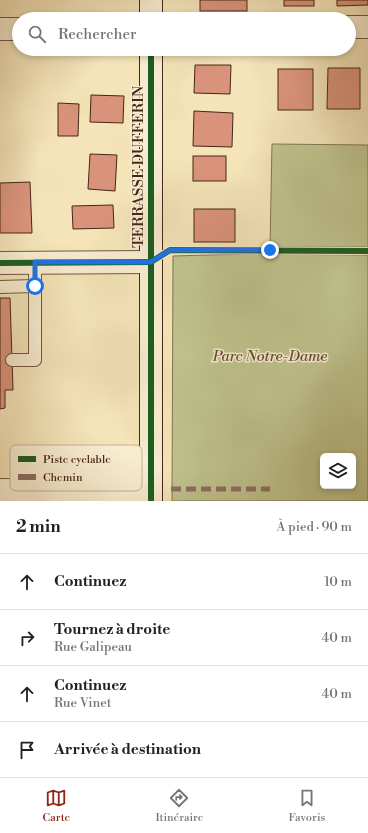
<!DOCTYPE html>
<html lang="fr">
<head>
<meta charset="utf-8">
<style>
  :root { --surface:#fff; --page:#f6f6f6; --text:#202124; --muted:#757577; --line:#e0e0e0; --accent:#8f2418 }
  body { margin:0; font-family:"Libre Bodoni",serif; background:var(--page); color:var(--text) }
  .controls { position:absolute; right:12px; bottom:12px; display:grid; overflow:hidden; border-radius:6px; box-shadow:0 2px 6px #0003 }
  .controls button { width:36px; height:36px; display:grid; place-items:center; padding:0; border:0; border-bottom:1px solid var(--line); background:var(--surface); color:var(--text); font:20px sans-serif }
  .stop { position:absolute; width:12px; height:12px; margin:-9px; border:3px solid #1a73e8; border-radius:50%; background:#fff }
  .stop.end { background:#1a73e8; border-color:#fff; box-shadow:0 1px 4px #0008 }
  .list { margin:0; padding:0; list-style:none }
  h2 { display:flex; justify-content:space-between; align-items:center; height:52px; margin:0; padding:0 16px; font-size:17px }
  h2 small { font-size:13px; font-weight:400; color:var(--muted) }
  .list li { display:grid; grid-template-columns:26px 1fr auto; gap:12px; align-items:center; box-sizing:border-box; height:56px; padding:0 16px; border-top:1px solid var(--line) }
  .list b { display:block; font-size:15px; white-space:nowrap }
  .list p { margin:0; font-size:13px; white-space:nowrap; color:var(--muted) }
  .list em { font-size:13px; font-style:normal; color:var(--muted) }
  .icon { flex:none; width:22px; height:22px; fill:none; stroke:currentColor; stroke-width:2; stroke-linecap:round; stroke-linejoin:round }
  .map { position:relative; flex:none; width:368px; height:501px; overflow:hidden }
  .search { position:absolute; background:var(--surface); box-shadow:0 2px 6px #0003; left:12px; right:12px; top:12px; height:44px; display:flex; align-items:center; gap:10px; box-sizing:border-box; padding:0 14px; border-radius:22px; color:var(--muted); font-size:15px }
  .sheet { height:276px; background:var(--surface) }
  nav { display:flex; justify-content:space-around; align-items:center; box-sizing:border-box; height:56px; border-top:1px solid var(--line); background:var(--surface); font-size:11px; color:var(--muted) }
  nav a { display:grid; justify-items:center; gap:2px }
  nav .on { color:var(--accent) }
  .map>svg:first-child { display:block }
  .green { fill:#bfc38d; stroke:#827453; fill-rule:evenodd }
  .building { fill:#d9937a; stroke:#462619 }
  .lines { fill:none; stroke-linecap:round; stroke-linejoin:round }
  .lane-casing { stroke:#725641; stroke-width:14 }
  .street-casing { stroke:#725641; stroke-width:24 }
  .secondary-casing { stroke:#462619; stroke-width:24 }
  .lane { stroke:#f8edd1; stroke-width:12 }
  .street { stroke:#f8edd1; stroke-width:22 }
  .secondary { stroke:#f8edd1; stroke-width:22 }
  .quiet { stroke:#8d6e63; stroke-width:5; stroke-dasharray:10 5; stroke-linecap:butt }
  .cycleway-casing { stroke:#f8edd1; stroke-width:8 }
  .cycleway { stroke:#1b5e20; stroke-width:6 }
  .route { stroke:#1a73e8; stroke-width:5 }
  .labels { text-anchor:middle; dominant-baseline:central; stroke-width:3; stroke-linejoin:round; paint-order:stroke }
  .street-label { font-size:15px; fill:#462619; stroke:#f8edd1 }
  .park-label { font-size:15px; font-style:italic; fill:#644d36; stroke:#f8edd1 }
  .key { fill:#f8edd1; stroke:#c3b19a; stroke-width:1 }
  .key-label { font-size:11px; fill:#462619 }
</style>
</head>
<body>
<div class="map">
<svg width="368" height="501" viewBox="0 0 368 501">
  <rect width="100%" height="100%" fill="#f4e4b8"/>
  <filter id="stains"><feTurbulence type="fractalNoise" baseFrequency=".005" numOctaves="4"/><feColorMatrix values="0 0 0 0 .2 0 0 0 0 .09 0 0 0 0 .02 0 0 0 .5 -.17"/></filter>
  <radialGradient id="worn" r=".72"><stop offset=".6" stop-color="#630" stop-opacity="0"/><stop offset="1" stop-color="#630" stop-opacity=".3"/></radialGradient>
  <g class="green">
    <path d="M 272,144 L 368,145 L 368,247 L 270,247 Z"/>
    <path d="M 244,254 L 368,255 L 368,501 L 172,501 L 173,256 ZM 323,456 L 353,456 L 353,486 L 323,486 Z"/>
  </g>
  <g class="building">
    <rect x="200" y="0" width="47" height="11"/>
    <rect x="284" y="0" width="30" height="6"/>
    <path d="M 337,0 L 368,0 L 368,5 L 337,6 Z"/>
    <path d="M 195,65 L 231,65 L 230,94 L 194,93 Z"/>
    <path d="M 328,68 L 360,68 L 360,109 L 327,109 Z"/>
    <rect x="278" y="69" width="35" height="41"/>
    <path d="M 91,95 L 124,96 L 123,123 L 90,122 Z"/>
    <path d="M 58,103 L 79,104 L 78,136 L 58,136 Z"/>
    <path d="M 194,111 L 233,113 L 232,147 L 193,146 Z"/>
    <path d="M 90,154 L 117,155 L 115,191 L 88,189 Z"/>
    <rect x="193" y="156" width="33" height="25"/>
    <path d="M 30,182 L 32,233 L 0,233 L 0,183 Z"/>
    <path d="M 113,205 L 114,228 L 73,229 L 72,206 Z"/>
    <rect x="194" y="209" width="41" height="33"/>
    <path d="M 0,298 L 10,298 L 13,390 L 5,390 L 5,408 L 0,409 Z"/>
  </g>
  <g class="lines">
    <defs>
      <g id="lane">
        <path d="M 0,287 L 35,286"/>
        <path d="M 12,360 L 35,360 L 35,262"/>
      </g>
      <g id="street">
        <path d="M 349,27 L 368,27"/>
        <path d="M 0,29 L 19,29"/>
        <path d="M 0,263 L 151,262"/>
        <path d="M 0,490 L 151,491"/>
      </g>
      <g id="secondary">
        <path d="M 151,0 L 151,19"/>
        <path d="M 151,501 L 151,49"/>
      </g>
    </defs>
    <use href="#lane" class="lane-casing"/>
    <use href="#street" class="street-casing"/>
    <use href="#secondary" class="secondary-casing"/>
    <use href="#lane" class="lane"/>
    <use href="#street" class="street"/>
    <use href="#secondary" class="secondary"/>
    <path class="quiet" d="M 171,489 L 270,489"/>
    <defs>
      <g id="cycleway">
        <path d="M 151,262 L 170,250 L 368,251"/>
        <path d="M 0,263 L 151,262"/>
        <path d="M 151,501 L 151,49"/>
      </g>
    </defs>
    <use href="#cycleway" class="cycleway-casing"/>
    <use href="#cycleway" class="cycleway"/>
  </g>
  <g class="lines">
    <path class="route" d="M 35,286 L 35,262 L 151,262 L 170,250 L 270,250"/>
  </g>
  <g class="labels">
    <g class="street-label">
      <text transform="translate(138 167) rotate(-90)">TERRASSE DUFFERIN</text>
    </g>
    <g class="park-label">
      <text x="270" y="356">Parc Notre-Dame</text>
    </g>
  </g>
  <rect x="10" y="445" width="132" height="46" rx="6" class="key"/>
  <rect x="18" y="456" width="18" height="6" fill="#1b5e20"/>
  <rect x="18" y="474" width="18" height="6" fill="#8d6e63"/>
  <g class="key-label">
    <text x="43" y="463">Piste cyclable</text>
    <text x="43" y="481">Chemin</text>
  </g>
  <rect width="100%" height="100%" filter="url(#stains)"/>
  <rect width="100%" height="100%" fill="url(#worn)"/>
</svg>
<div class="controls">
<button><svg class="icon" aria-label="layers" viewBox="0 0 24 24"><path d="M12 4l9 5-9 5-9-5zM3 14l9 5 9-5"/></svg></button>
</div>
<div class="stop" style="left:35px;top:286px"></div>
<div class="stop end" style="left:270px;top:250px"></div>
<div class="search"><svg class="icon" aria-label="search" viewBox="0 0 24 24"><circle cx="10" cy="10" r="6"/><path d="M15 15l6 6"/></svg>Rechercher</div>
</div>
<section class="sheet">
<h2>2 min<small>À pied · 90 m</small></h2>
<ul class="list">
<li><svg class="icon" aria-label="ahead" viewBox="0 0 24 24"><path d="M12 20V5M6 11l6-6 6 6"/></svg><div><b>Continuez</b></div><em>10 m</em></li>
<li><svg class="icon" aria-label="right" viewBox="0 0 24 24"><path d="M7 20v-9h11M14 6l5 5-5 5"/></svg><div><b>Tournez à droite</b><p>Rue Galipeau</p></div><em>40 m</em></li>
<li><svg class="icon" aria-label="ahead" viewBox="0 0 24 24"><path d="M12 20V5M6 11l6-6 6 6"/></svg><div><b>Continuez</b><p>Rue Vinet</p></div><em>40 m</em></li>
<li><svg class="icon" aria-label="arrive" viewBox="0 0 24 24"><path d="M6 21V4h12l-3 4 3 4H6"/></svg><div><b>Arrivée à destination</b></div></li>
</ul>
</section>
<nav>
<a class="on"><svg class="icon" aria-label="map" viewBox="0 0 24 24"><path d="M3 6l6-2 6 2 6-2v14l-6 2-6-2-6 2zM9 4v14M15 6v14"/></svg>Carte</a>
<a><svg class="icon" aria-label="directions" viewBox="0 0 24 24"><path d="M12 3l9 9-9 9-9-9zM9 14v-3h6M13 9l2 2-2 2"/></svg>Itinéraire</a>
<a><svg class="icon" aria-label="saved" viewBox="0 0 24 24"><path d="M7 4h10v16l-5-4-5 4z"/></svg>Favoris</a>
</nav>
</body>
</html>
